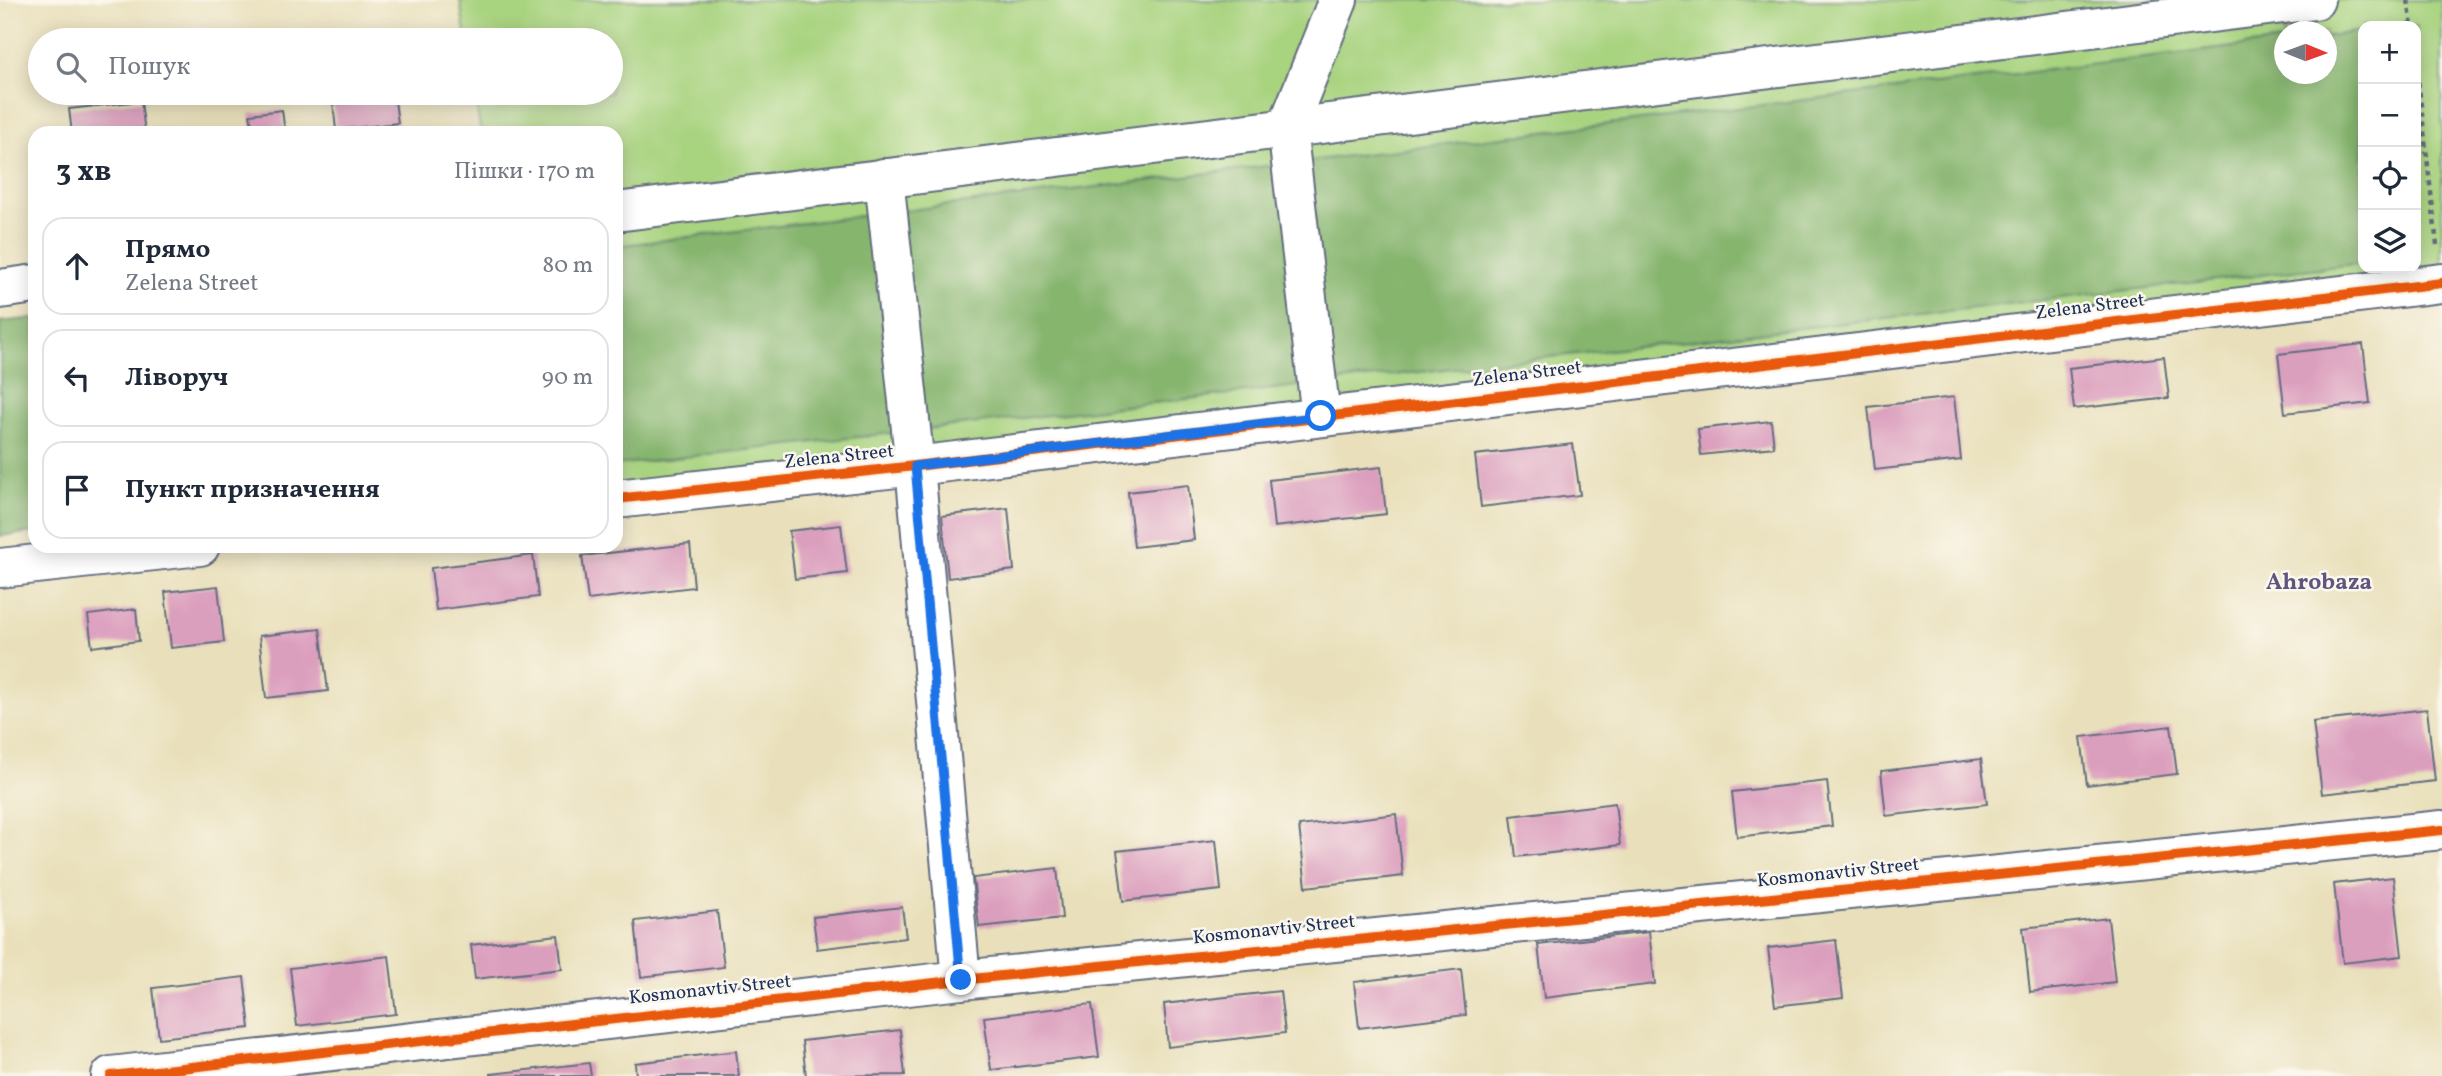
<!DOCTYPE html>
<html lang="uk">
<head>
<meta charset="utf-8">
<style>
  :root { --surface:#fff; --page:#f2f2f3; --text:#1f2937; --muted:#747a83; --line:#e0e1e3 }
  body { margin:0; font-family:Vollkorn,serif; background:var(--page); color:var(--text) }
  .controls { position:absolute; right:21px; top:21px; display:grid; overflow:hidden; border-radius:14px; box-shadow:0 4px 18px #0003 }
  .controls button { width:63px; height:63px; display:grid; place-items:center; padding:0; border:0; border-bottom:2px solid var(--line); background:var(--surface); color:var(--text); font:35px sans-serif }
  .compass { position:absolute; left:2274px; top:21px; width:63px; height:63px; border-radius:50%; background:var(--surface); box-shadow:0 4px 18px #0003; rotate:91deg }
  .stop { position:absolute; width:21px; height:21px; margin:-16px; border:5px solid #1a73e8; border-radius:50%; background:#fff }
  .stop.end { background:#1a73e8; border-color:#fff; box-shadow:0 2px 7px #0008 }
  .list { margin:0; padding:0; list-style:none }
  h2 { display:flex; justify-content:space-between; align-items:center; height:91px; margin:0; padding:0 28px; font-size:30px }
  h2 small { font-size:23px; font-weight:400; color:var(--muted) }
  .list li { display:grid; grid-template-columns:46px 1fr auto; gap:21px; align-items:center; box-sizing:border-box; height:98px; margin:0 14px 14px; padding:0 14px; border:2px solid var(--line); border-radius:21px }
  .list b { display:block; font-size:26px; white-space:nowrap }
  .list p { margin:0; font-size:23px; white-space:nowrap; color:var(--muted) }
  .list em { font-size:23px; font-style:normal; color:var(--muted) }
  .icon { flex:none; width:38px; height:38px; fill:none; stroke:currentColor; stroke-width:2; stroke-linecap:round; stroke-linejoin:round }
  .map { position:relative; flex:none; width:2442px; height:1076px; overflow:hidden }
  .search { position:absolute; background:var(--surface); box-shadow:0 4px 18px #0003; left:28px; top:28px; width:595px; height:77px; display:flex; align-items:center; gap:18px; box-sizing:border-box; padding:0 24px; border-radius:38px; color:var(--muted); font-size:26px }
  .panel { position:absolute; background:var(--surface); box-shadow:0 4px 18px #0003; left:28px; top:126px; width:595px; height:427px; border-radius:21px }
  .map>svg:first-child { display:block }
  .green { fill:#a8d37f; stroke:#62816e; stroke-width:2; fill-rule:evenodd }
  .forest { fill:#86b56e; stroke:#507266; stroke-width:2 }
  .building { fill:#db9fbe }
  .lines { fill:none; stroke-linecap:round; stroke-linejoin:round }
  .street-casing { stroke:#636d7f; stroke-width:42 }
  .secondary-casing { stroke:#636d7f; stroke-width:42 }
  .path { stroke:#636d7f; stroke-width:4.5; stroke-dasharray:5 5; stroke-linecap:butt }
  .street { stroke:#fff; stroke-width:38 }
  .secondary { stroke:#fff; stroke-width:38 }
  .cycleway-casing { stroke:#fbf7ec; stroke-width:15 }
  .cycleway { stroke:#e8590c; stroke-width:10 }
  .route { stroke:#1a73e8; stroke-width:9 }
  .labels { text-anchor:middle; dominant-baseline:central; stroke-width:5; stroke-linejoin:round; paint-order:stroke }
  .street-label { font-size:19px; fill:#1b2f5e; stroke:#fbf7ec }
  .quarter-label { font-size:23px; font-weight:bold; fill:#5e5680; stroke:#fbf7ec }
</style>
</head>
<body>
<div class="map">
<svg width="2442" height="1076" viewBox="0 0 2442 1076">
  <rect width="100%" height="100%" fill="#fbf7ec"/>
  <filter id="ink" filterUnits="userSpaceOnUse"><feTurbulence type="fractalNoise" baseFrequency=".0143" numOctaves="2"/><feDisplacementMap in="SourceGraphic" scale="14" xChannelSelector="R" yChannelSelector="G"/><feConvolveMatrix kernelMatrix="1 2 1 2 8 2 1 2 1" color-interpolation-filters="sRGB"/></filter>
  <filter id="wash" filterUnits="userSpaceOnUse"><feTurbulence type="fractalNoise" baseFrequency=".00686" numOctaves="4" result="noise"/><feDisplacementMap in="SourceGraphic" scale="28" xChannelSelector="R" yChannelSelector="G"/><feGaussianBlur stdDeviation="1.57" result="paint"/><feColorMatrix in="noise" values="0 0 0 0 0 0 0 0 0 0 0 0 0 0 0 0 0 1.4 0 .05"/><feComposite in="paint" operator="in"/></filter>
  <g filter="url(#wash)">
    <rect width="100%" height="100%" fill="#e9e0bb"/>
    <path class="green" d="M 460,0 L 2442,0 L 2442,283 L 616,499 L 616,133 L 481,133 L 474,93 L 611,93 L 611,40 L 466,40 ZM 2363,26 L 2416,26 L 2416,268 L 2363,268 ZM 2284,32 L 2326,32 L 2326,74 L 2284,74 Z"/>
    <g class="forest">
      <path d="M 2363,31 L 2363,263 L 616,465 L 616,246 L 2284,41 L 2284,74 L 2326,74 L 2327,36 Z"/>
      <path d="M 35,318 L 35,532 L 0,536 L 0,322 Z"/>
    </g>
    <g id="blocks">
      <g class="building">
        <path d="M 332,93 L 394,93 L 398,123 L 336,130 Z"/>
        <path d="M 141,101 L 145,133 L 72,133 L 69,109 Z"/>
        <path d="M 282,110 L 285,133 L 253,133 L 250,114 Z"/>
        <path d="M 2363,344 L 2370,403 L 2285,413 L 2278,354 Z"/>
        <path d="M 2164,357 L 2169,398 L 2074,409 L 2069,368 Z"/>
        <path d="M 1954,397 L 1961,460 L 1875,470 L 1868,407 Z"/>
        <path d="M 1771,421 L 1774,447 L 1701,455 L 1698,429 Z"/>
        <path d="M 1573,444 L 1580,495 L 1481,507 L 1475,455 Z"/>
        <path d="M 1381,467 L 1386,514 L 1274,527 L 1269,480 Z"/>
        <path d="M 1188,485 L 1194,540 L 1134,547 L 1128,492 Z"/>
        <path d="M 1008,508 L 1014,570 L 948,578 L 942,516 Z"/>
        <path d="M 841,525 L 847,573 L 795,579 L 789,531 Z"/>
        <path d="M 690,544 L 694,587 L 588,600 L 582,556 Z"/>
        <path d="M 533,555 L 538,597 L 436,610 L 431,568 Z"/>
        <path d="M 218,586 L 224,642 L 171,648 L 165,592 Z"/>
        <path d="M 136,609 L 139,641 L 92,647 L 88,615 Z"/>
        <path d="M 320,629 L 328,691 L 266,698 L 259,636 Z"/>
        <path d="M 2427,709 L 2435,781 L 2322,794 L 2313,722 Z"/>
        <path d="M 2171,726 L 2177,774 L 2087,785 L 2081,737 Z"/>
        <path d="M 1981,759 L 1987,804 L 1886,816 L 1881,771 Z"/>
        <path d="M 1827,781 L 1832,826 L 1737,837 L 1732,792 Z"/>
        <path d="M 1615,803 L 1620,845 L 1516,857 L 1511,816 Z"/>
        <path d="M 1396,814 L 1403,876 L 1306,887 L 1299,826 Z"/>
        <path d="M 1216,840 L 1221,890 L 1123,901 L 1117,851 Z"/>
        <path d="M 1057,868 L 1062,918 L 979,927 L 973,878 Z"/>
        <path d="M 2393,877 L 2402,956 L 2343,963 L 2334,884 Z"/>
        <path d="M 902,907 L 906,938 L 817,949 L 813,917 Z"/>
        <path d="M 717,911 L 724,967 L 641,977 L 635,921 Z"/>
        <path d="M 2108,918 L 2115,982 L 2030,992 L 2023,928 Z"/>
        <path d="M 1649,932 L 1655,984 L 1544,998 L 1538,945 Z"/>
        <path d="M 558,935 L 562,969 L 475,979 L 471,945 Z"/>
        <path d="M 1836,940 L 1843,998 L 1775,1006 L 1768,948 Z"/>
        <path d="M 389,956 L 396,1014 L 297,1026 L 290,968 Z"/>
        <path d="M 1461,969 L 1466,1015 L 1359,1028 L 1354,982 Z"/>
        <path d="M 244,977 L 250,1028 L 159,1038 L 153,988 Z"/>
        <path d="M 1280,991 L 1285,1033 L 1168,1047 L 1164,1004 Z"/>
        <path d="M 1092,1004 L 1099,1057 L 991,1070 L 984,1017 Z"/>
        <path d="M 900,1030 L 905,1075 L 806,1076 L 802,1041 Z"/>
        <path d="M 736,1051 L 739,1076 L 636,1076 L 635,1063 Z"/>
        <path d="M 589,1063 L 591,1076 L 491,1076 L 491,1074 Z"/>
      </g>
    </g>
  </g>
  <g filter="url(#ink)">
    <use href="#blocks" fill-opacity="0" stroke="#636d7f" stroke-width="2"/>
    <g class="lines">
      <defs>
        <g id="street">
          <path d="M 884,178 L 915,466 L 961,980"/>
          <path d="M 1321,417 L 1287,128 L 1338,0"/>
          <path d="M 616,499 L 915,466 L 2442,283"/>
          <path d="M 0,568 L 200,546"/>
          <path d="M 111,1076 L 961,980 L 2442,830"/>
        </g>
        <g id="secondary">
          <path d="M 616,212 L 2315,0"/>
          <path d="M 0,289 L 35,284"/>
        </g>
      </defs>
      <use href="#street" class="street-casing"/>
      <use href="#secondary" class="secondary-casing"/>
      <g class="path">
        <path d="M 2408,0 L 2412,26"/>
        <path d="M 2416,62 L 2437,245"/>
      </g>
      <use href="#street" class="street"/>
      <use href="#secondary" class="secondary"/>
      <defs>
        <g id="cycleway">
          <path d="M 616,499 L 915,466 L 2442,283"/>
          <path d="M 111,1076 L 961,980 L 2442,830"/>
        </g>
      </defs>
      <use href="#cycleway" class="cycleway-casing"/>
      <use href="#cycleway" class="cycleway"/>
    </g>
  </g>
  <g class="lines" filter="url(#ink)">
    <path class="route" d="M 961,980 L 915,466 L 1321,416"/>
  </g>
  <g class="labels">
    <g class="street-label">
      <text transform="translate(2090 307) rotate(-7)">Zelena Street</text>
      <text transform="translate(1527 374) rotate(-7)">Zelena Street</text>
      <text transform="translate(839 457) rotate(-6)">Zelena Street</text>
      <text transform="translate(1838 873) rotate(-6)">Kosmonavtiv Street</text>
      <text transform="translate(1274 930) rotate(-6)">Kosmonavtiv Street</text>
      <text transform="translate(710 990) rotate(-6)">Kosmonavtiv Street</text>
    </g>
    <g class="quarter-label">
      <text x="2319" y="583">Ahrobaza</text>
    </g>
  </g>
</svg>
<div class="controls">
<button>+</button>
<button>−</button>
<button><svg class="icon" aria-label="locate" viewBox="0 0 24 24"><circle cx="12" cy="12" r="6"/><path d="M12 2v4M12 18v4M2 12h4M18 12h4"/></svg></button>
<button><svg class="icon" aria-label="layers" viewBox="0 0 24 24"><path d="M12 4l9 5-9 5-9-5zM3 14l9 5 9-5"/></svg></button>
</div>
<svg class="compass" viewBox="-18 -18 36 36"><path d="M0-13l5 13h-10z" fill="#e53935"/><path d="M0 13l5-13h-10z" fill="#747a83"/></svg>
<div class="stop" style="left:1321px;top:416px"></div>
<div class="stop end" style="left:961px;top:980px"></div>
<div class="search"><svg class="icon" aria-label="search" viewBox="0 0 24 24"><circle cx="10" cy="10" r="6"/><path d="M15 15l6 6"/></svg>Пошук</div>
<section class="panel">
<h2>3 хв<small>Пішки · 170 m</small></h2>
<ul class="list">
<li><svg class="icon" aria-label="ahead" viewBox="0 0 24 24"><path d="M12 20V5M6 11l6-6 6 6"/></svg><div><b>Прямо</b><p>Zelena Street</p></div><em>80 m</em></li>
<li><svg class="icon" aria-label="left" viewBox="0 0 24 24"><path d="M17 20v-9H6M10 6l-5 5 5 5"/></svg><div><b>Ліворуч</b></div><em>90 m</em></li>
<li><svg class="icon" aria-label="arrive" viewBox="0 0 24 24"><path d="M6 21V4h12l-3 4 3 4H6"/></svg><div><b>Пункт призначення</b></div></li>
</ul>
</section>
</div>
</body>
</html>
